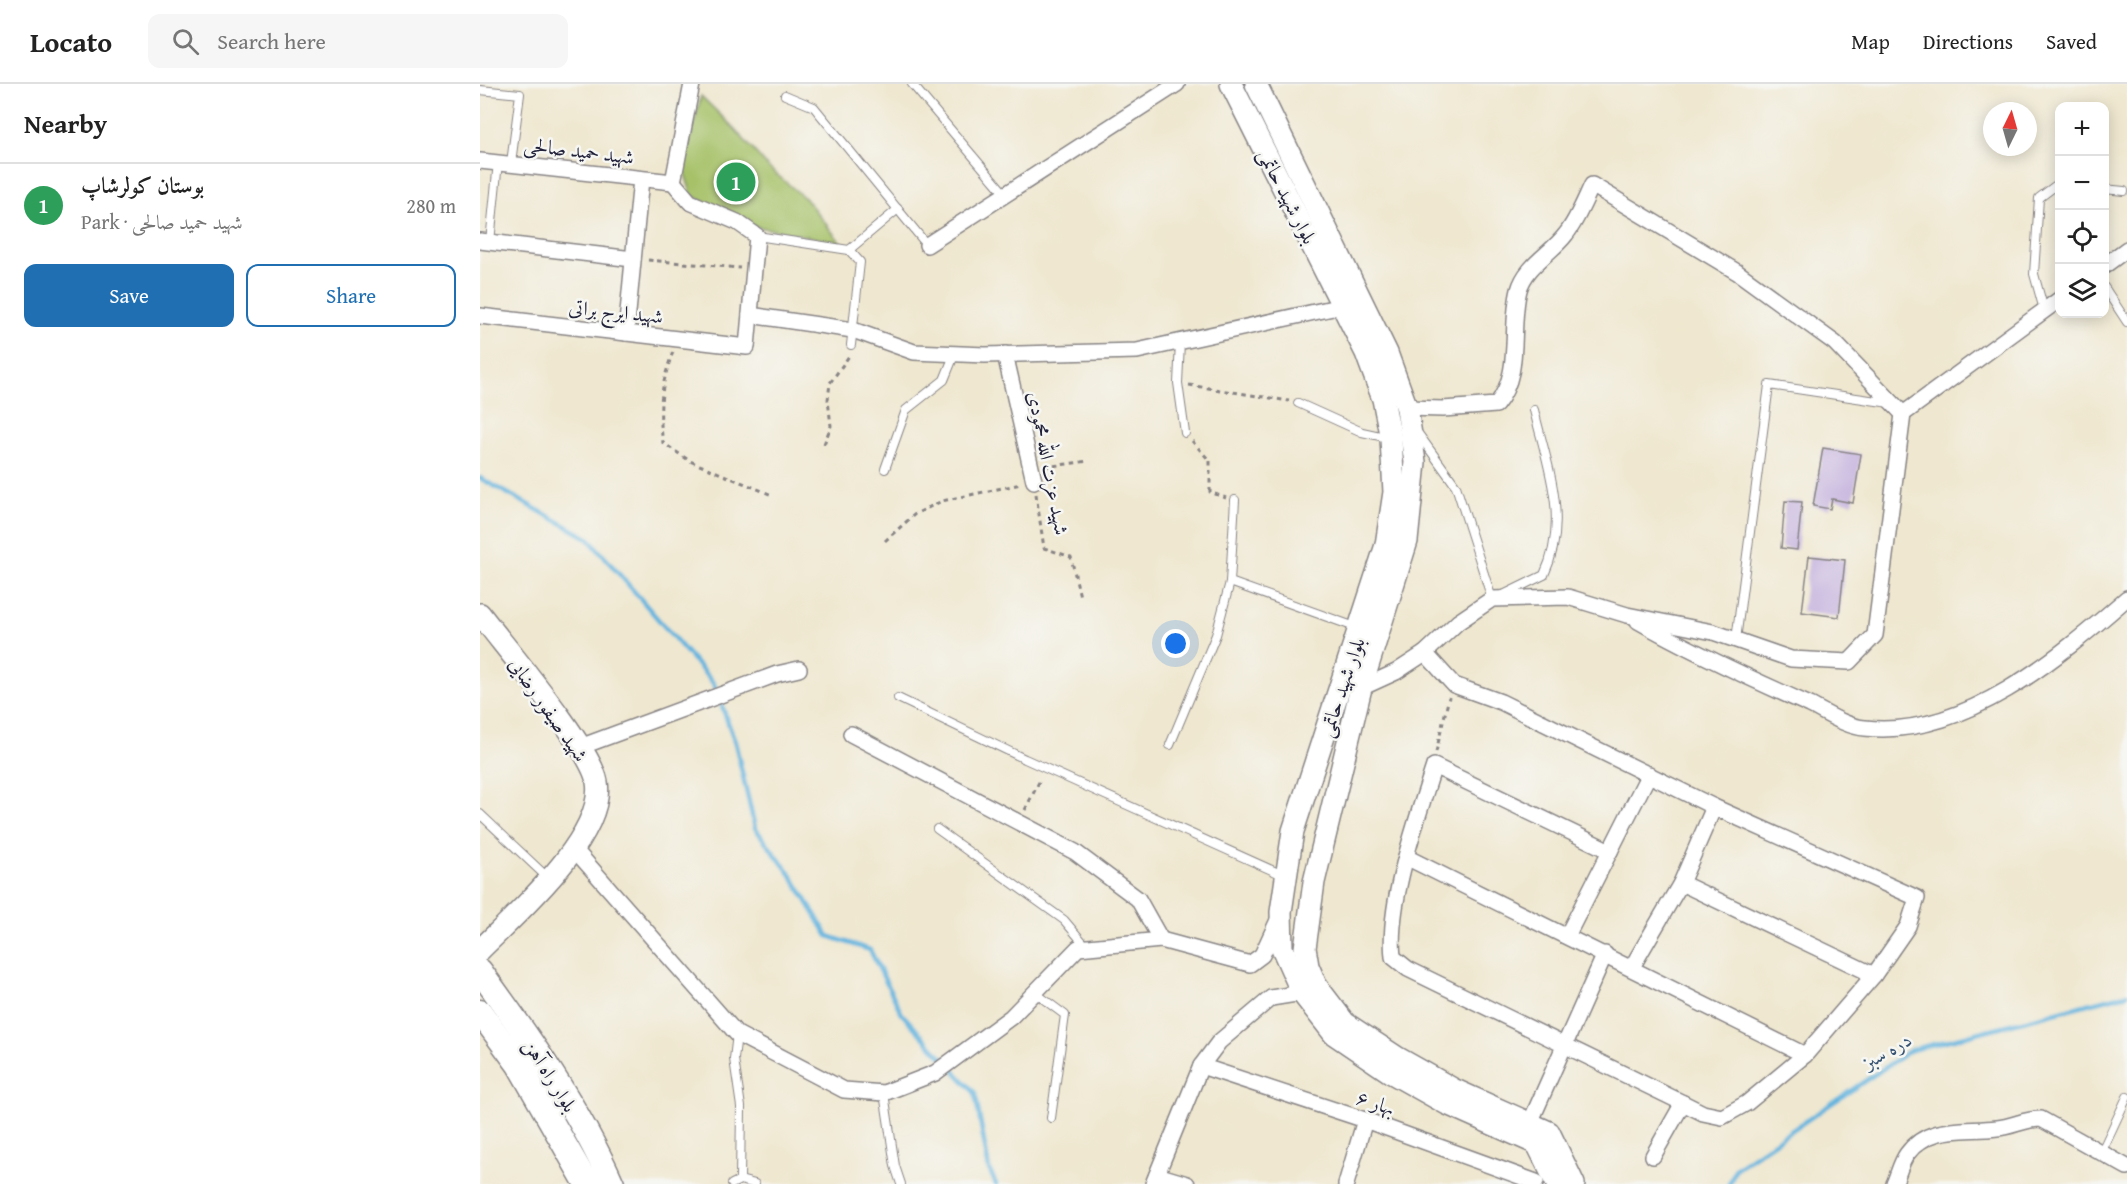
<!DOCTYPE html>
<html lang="en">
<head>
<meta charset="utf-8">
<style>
  :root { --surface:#fff; --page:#f6f6f6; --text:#222; --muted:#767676; --line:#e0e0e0; --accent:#1f6fb2 }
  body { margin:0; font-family:"Gentium Book Plus",Amiri,serif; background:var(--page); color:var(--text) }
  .controls { position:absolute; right:18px; top:18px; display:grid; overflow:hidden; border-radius:12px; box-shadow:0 3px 15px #0003 }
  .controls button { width:54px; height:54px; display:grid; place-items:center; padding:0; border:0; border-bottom:2px solid var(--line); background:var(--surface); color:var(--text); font:30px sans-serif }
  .compass { position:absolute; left:1503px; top:18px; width:54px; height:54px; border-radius:50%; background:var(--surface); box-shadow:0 3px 15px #0003; rotate:5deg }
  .you { position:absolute; left:696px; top:560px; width:21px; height:21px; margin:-15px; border:4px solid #fff; border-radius:50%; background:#1a73e8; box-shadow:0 0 0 9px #1a73e833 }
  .badge { display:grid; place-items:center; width:39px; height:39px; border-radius:50%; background:var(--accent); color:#fff; font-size:20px; font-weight:700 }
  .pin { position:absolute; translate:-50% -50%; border:3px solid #fff; box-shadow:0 2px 6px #0006 }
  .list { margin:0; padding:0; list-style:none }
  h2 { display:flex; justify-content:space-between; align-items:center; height:78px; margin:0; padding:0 24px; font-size:26px }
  h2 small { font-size:20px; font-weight:400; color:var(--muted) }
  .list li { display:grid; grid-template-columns:39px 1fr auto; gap:18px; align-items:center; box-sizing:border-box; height:84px; padding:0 24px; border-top:2px solid var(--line) }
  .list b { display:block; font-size:22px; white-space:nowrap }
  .list p { margin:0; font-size:20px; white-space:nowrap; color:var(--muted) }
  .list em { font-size:20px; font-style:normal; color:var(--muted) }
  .actions { display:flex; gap:12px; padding:18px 24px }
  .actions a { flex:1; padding:14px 0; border:2px solid var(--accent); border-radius:12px; text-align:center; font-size:21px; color:var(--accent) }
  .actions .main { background:var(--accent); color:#fff }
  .icon { flex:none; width:33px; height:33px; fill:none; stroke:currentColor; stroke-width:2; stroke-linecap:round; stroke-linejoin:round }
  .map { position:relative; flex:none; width:1647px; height:1100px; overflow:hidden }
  header { display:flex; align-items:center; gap:36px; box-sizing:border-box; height:84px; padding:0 30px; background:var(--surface); border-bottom:2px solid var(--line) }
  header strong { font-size:28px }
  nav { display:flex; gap:33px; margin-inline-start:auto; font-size:21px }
  .search { width:420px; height:54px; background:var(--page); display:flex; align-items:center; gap:15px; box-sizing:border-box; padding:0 21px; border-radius:12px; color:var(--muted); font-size:22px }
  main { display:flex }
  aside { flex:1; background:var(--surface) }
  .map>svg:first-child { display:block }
  .green { fill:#a6c168; stroke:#647252; stroke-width:1.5 }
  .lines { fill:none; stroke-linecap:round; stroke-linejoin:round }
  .stream { stroke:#63b4de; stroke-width:4.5 }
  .building { fill:#c2afdd }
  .lane-casing { stroke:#888485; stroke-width:10 }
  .street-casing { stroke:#888485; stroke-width:18 }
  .secondary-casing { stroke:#888485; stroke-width:24 }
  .primary-casing { stroke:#888485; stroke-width:27 }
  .path { stroke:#888485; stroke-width:3; stroke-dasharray:4.5 4.5; stroke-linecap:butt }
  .lane { stroke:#fff; stroke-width:8 }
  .street { stroke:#fff; stroke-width:15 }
  .secondary { stroke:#fff; stroke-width:21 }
  .primary { stroke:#fff; stroke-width:24 }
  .labels { text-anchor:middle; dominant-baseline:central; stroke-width:5; stroke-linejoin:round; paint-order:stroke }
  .street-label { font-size:20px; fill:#22223b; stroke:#f6f6f2 }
  .water-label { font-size:21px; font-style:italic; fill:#395574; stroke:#f6f6f2 }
</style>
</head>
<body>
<header>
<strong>Locato</strong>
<div class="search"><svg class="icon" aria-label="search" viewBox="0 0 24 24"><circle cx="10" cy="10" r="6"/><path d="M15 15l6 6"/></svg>Search here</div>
<nav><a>Map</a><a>Directions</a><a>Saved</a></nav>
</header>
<main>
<aside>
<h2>Nearby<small></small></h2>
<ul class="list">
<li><span class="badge" style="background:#2e9e5b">1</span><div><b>بوستان کولرشاپ</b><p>Park · شهید حمید صالحی</p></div><em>280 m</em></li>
</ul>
<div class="actions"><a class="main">Save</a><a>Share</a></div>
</aside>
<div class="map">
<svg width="1647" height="1100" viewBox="0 0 1647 1100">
  <rect width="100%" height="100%" fill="#f6f6f2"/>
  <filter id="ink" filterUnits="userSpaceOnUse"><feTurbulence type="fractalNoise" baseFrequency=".0167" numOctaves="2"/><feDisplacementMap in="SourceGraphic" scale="12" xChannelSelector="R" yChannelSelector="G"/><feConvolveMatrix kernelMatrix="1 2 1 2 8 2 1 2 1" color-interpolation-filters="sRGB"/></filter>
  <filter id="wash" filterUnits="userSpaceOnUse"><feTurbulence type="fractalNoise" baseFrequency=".008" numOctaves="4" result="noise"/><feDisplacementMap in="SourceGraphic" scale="24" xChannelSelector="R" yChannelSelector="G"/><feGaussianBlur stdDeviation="1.35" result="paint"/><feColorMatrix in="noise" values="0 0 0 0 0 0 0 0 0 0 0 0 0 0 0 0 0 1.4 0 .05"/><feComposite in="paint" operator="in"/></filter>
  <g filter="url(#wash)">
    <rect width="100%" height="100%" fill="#efe7cf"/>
    <path class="green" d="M 221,12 L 253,43 L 289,84 L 326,115 L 361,159 L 268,141 L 212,112 L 203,84 Z"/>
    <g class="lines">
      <g class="stream">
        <path d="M 0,394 L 108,454 L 234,600 L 255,658 L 275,744 L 311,791 L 348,852 L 390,866 L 422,930 L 495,1009 L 509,1085 L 516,1100"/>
        <path d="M 1249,1100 L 1256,1084 L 1431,966 L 1647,910"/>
      </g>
    </g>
    <g id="blocks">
      <g class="building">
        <path d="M 1343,364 L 1381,370 L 1373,419 L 1352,415 L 1350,425 L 1333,422 Z"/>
        <path d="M 1305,417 L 1322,418 L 1317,466 L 1301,464 Z"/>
        <path d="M 1329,472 L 1365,476 L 1359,533 L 1322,528 Z"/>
      </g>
    </g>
  </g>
  <g filter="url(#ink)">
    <use href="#blocks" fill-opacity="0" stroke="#888485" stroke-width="1.5"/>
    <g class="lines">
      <defs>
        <g id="lane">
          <path d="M 432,0 L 525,110"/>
          <path d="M 0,6 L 40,10 L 31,79"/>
          <path d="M 305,11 L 334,23 L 447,161"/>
          <path d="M 1624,105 L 1644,107"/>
          <path d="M 277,152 L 369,166 L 380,178 L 371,261"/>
          <path d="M 10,158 L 18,78"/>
          <path d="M 369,166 L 418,125"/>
          <path d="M 1624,203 L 1647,238"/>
          <path d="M 1564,226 L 1554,190 L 1559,114 L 1575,102 L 1580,102"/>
          <path d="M 700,258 L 698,299 L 705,349"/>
          <path d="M 818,319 L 882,348 L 909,354"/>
          <path d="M 937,348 L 976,402 L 1012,515"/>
          <path d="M 405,385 L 426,326 L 464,296 L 475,269"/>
          <path d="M 750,498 L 878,544"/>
          <path d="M 1023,511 L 1064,491 C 1090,436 1067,381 1054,326"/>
          <path d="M 1256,556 L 1289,301 L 1410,319"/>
          <path d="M 418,614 L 545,675 L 805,792"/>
          <path d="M 690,661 L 736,551 L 750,498 L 755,416"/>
          <path d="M 0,730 L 69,795"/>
          <path d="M 457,745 L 584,836 L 606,862"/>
          <path d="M 554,908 L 585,931 L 571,1034"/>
          <path d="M 404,1009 L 415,1082 L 421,1100"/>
          <path d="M 1621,1069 L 1647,1013"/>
          <path d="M 260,1096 L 275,1100"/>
          <path d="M 252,1100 L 260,1096 L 261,1023 L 254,975 L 257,950"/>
        </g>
        <g id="street">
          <path d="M 0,77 L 193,98"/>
          <path d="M 193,98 L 212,0"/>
          <path d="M 0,157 L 153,175"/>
          <path d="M 447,161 L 697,0"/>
          <path d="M 1624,182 L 1647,165"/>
          <path d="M 270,231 L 373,246 L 434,268 L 505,271 L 657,267 L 871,220"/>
          <path d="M 0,232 L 267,263 L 277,152 L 257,138 L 210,118 L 193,98"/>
          <path d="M 146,249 L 161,95"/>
          <path d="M 525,270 L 554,397"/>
          <path d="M 927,324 L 963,325 L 1016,321 C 1043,288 1029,245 1039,206 C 1046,181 1071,170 1086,150 C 1097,136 1104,118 1112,101 L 1257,188 L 1355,259 L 1423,330"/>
          <path d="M 1158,537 C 1214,569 1271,595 1330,621 C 1346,629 1367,643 1385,644 C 1483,655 1578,574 1647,514"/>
          <path d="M 945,569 L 974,601 L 1021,618 L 1234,723 L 1437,814 L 1428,842 L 1394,891 L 1325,971 L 1267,1019 L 1242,1033 L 1223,1029 L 1203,1019 L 1173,1072"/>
          <path d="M 881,604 L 916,588 L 945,569 L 978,538 L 1012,515 L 1088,513 L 1147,531 L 1233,548 L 1311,575 L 1369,578 L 1395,551 L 1423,330 L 1580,215"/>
          <path d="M 371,650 L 595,768 L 658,815 L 681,856"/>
          <path d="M 100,663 L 297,590 L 319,585"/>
          <path d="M 95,766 L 257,950 L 364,1006 L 404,1009 L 455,989 L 531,933 L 598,864 L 681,856 L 770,880 L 782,871 L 799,834"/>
          <path d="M 1130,767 L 954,682 C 937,735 907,818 913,873 L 928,885 L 1203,1019"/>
          <path d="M 926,773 L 1325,971"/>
          <path d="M 1201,799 L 1394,891"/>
          <path d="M 1087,852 L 1169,690"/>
          <path d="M 1152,883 L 1201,799 L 1234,723"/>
          <path d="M 721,982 L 885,1036 L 1056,1098"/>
          <path d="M 1050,1039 L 1125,870"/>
          <path d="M 677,1091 L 707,1100"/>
          <path d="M 673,1100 L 721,982 L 739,958 L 791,914 L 822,909"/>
          <path d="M 866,1100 L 885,1036"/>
          <path d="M 1414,1100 C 1418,1091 1421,1078 1427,1070 C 1449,1040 1484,1048 1517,1044 C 1533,1043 1543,1035 1561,1035 L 1647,1083"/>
        </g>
        <g id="secondary">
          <path d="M 751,0 L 886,269 L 903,315 L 911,355 L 914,408 L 906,461 L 813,747 L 801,828 L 802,864 L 822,909 L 854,950 L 910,988 L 967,1020 L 1057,1060 L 1077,1100"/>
          <path d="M 776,0 L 907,269 L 927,324 L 935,378 L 927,457 L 881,604 L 834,798 L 825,864 L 828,882 L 836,901 L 865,939 L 918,974 L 973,1005 L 1069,1048 L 1094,1100"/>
          <path d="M 0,530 C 24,562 112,665 117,698 C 126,752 35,831 0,866"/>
        </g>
        <g id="primary">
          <path d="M 0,887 C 49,954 98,1023 132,1100"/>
          <path d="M 0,928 L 39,981 L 107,1100"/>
        </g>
      </defs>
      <use href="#lane" class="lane-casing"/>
      <use href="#street" class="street-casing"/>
      <use href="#secondary" class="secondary-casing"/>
      <use href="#primary" class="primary-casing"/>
      <g class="path">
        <path d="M 168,176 L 260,184"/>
        <path d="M 193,268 C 181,299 178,326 183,359 L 210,377 L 292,411"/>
        <path d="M 709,301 L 809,317"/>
        <path d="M 712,357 L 730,377 L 730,408 L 746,414"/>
        <path d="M 344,360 L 351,342 L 348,316 L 350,299 L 369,272"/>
        <path d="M 565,383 L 608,377"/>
        <path d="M 556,410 L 564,464 L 591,473 L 600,513"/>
        <path d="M 405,457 L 435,430 L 462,417 L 541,400"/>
        <path d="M 956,668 L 969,613"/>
        <path d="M 545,726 L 561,694"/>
      </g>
      <use href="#lane" class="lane"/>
      <use href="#street" class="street"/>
      <use href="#secondary" class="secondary"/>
      <use href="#primary" class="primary"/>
    </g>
  </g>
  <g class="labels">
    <g class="street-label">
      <text transform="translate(99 66) rotate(7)">شهید حمید صالحی</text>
      <text transform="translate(808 112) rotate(63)">بلوار شهید حاتمی</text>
      <text transform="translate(136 227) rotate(6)">شهید ایرج براتی</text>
      <text transform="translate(569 379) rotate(79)">شهید عزت الله محمودی</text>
      <text transform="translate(861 603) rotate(-71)">بلوار شهید حاتمی</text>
      <text transform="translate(69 625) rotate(55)">شهید صیفور رضایی</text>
      <text transform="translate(71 991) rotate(58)">بلوار راه آهن</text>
      <text transform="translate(896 1018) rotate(19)">بهار ۶</text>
    </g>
    <g class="water-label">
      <text transform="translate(1407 966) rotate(-30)">دره سبز</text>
    </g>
  </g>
</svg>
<div class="controls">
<button>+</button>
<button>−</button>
<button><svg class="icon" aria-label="locate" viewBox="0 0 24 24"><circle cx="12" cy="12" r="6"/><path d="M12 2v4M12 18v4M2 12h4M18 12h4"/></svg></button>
<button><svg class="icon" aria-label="layers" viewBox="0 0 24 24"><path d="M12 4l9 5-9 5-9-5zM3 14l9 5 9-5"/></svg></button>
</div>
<svg class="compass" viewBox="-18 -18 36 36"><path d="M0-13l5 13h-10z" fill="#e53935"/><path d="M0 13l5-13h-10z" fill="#767676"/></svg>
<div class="you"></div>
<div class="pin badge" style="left:256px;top:98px;background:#2e9e5b">1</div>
</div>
</main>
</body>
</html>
